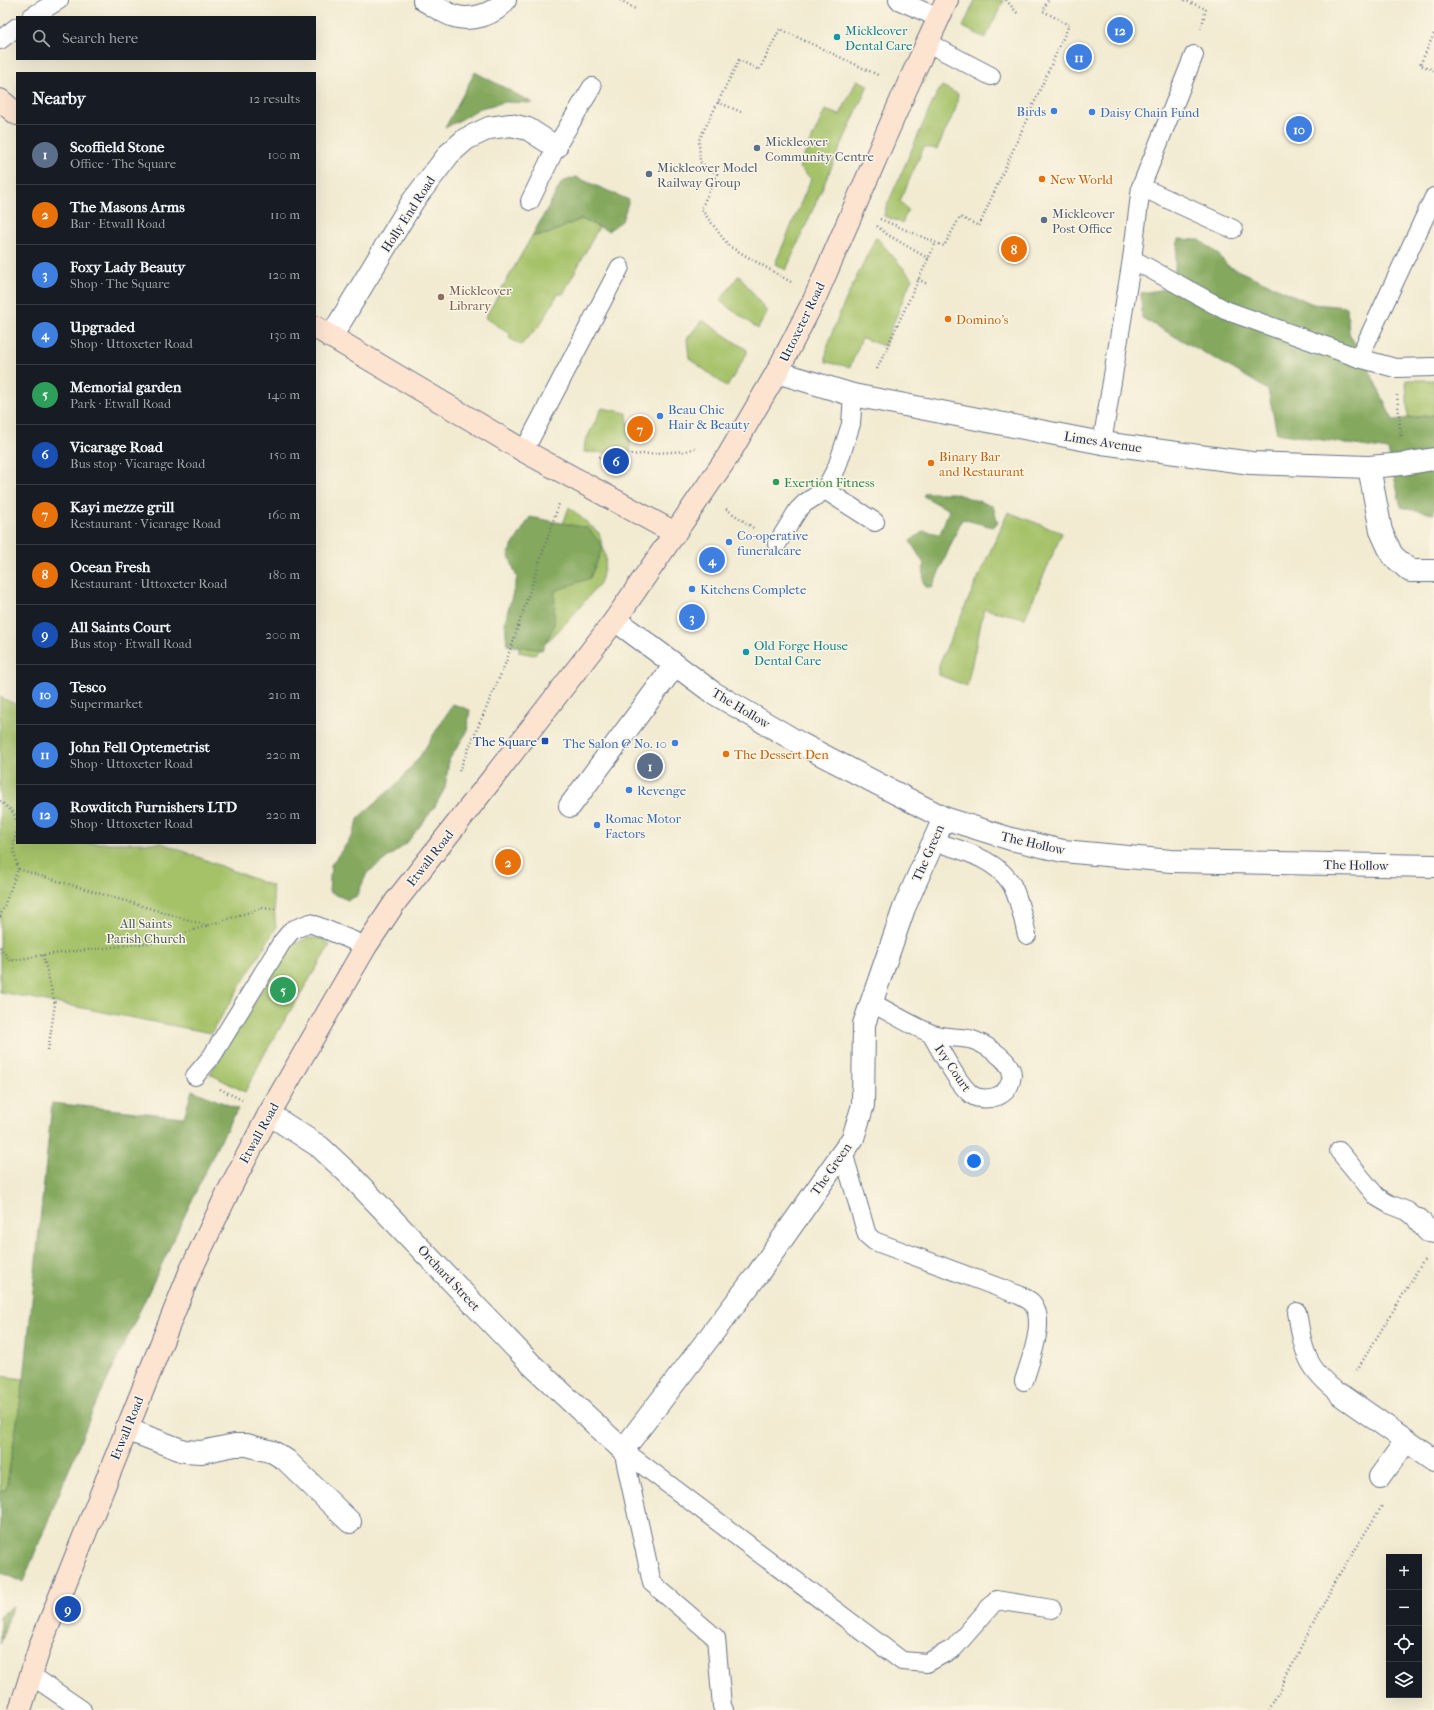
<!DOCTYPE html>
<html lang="en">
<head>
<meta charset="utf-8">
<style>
  :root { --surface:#171b24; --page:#242831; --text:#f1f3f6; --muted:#9ea1a6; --line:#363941; --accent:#d690ce }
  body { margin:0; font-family:"IM FELL French Canon",serif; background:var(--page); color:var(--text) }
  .controls { position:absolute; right:12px; bottom:12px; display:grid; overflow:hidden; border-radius:0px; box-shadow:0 4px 16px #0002 }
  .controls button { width:36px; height:36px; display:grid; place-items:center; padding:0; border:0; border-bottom:1px solid var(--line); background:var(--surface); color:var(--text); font:20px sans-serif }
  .you { position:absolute; left:974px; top:1161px; width:14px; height:14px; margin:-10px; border:3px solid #fff; border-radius:50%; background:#1a73e8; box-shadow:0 0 0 6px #1a73e833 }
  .badge { display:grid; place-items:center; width:26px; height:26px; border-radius:50%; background:var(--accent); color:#fff; font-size:13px; font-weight:700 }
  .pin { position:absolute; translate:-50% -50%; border:2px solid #fff; box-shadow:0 1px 4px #0006 }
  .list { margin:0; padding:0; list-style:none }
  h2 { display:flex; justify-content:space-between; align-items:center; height:52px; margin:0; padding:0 16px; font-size:17px }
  h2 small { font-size:13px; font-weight:400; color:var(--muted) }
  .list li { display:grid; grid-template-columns:26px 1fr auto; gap:12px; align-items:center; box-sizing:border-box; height:60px; padding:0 16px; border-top:1px solid var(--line) }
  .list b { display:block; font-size:15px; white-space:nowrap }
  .list p { margin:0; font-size:13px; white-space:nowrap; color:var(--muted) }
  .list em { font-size:13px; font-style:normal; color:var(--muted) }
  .icon { flex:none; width:22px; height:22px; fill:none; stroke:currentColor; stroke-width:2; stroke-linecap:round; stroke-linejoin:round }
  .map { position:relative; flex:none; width:1434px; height:1710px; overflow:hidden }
  .search { position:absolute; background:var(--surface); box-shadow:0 4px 16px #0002; left:16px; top:16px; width:300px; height:44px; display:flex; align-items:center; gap:10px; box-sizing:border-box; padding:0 14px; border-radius:0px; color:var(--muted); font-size:15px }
  .panel { position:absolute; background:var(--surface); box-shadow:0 4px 16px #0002; left:16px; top:72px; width:300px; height:772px; border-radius:0px }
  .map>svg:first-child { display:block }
  .green { fill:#a5c269; stroke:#607864 }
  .forest { fill:#84a85d; stroke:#506c5e }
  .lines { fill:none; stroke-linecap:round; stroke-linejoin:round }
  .lane-casing { stroke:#667187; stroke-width:20 }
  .street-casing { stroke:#667187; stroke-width:24 }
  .secondary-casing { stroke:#667187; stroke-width:24 }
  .path { stroke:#667187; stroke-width:2.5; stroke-dasharray:1 3; stroke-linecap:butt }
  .lane { stroke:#fff; stroke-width:18 }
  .street { stroke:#fff; stroke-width:22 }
  .secondary { stroke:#fde4d1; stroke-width:22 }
  .culture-dot { fill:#0f9aa8; stroke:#fcf5e5; stroke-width:1.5 }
  .shop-dot { fill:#3f7fe0; stroke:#fcf5e5; stroke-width:1.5 }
  .service-dot { fill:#5c6f8a; stroke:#fcf5e5; stroke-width:1.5 }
  .food-dot { fill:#e8710a; stroke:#fcf5e5; stroke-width:1.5 }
  .education-dot { fill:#8d6e63; stroke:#fcf5e5; stroke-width:1.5 }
  .leisure-dot { fill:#2e9e5b; stroke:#fcf5e5; stroke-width:1.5 }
  .transit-dot { fill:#1a4fb4; stroke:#fcf5e5; stroke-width:1.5 }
  .labels { text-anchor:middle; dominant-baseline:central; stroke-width:3; stroke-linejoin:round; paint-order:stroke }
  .culture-label { font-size:13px; fill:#0d838f; stroke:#fcf5e5; text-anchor:start }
  .shop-label { font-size:13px; fill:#366cbe; stroke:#fcf5e5; text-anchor:start }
  .service-label { font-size:13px; fill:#4e5e75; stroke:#fcf5e5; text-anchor:start }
  .food-label { font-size:13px; fill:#c56008; stroke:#fcf5e5; text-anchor:start }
  .street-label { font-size:13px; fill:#1b2f5e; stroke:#fcf5e5 }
  .education-label { font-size:13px; fill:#785e54; stroke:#fcf5e5; text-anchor:start }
  .leisure-label { font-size:13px; fill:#27864d; stroke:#fcf5e5; text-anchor:start }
  .transit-label { font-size:13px; fill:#164399; stroke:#fcf5e5; text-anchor:end }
  .park-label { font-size:13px; fill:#445b61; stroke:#fcf5e5 }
</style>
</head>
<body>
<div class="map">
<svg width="1434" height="1710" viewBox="0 0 1434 1710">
  <rect width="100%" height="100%" fill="#fcf5e5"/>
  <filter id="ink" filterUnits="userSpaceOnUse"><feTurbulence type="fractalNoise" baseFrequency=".025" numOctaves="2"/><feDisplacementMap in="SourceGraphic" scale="8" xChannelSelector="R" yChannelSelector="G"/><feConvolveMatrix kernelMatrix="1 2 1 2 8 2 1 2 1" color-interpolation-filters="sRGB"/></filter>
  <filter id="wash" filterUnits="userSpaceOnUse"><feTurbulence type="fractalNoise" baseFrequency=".012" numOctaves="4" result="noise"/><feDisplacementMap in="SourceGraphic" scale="16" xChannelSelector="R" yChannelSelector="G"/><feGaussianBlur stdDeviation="0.9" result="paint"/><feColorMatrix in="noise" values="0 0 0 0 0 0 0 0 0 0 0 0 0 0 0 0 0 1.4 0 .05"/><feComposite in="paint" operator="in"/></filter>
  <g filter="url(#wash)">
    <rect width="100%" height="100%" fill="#f2ebd2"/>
    <g class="green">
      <path d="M 975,0 L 1004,0 L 985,38 L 963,27 Z"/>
      <path d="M 857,80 L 868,85 L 786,270 L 775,264 L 811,179 L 799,167 L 825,110 L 840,115 Z"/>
      <path d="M 942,86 L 958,94 L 956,108 L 937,149 L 924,147 L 900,201 L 908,210 L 902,223 L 884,216 L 885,210 L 935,97 Z"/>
      <path d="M 581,219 L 599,227 L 563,294 L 558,294 L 540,325 L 521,345 L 509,338 L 510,333 L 485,318 L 532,236 L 548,234 Z"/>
      <path d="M 876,237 L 912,278 L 884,346 L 862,338 L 850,367 L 826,362 C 822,341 865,261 876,237 Z"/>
      <path d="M 739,275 L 767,312 L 758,329 L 720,301 Z"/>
      <path d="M 702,320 L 747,350 L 747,353 L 727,387 L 689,358 L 687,339 Z"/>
      <path d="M 1406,380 L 1434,380 L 1434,415 L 1408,418 Z"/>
      <path d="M 602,408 L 627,413 L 631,452 L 614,453 L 584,452 L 585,442 Z"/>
      <path d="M 569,507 L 599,533 L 606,559 L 601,582 L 567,622 L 534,655 L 518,652 Z"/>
      <path d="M 1008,512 L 1062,533 L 1025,618 L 984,609 L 967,686 L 939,675 L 939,664 Z"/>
      <path d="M 0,697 L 17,705 L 17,843 L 162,843 L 272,886 L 276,928 L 211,1033 L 0,992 Z"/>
      <path d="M 309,937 L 322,939 L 330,945 L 265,1053 L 245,1092 L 210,1074 L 288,947 Z"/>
      <path d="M 0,1376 L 24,1379 L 6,1491 L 0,1492 Z"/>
    </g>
    <g class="forest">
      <path d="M 475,72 L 533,103 L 506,102 L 480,108 L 462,119 L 445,128 Z"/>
      <path d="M 576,177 L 629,200 L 622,221 L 608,231 L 581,219 L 548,234 L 532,236 L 562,182 Z"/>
      <path d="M 1178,239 L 1200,240 L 1218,254 L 1228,266 L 1313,304 L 1347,307 L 1349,333 L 1371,374 L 1393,420 L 1434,415 L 1434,514 L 1401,507 L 1388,450 L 1277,433 L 1268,390 C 1227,364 1184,342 1142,318 L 1141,293 L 1173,288 Z"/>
      <path d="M 925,493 L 954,493 L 993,506 L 998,523 L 992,527 L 962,519 L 932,588 L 926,587 L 923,582 L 924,564 L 910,541 L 924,531 L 940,534 L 949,510 L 923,496 Z"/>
      <path d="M 530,517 L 588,528 L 603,547 L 590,578 L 555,591 L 554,626 L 542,650 L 507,645 L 505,621 L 517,578 L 508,553 Z"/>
      <path d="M 453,704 L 470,710 L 467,732 L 449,760 L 445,788 L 434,808 L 406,844 L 367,873 L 357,896 L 348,900 L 329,892 L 331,865 L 353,835 L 359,817 L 399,782 L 420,756 Z"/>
      <path d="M 192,1090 L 238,1109 L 217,1147 L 94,1408 L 23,1582 L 0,1572 L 0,1492 L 6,1490 L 24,1379 L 52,1103 L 184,1117 Z"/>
      <path d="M 13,1606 L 0,1644 L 0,1616 Z"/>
    </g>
  </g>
  <g filter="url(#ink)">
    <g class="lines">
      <defs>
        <g id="lane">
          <path d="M 898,0 L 939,18"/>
          <path d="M 31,17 L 59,0"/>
          <path d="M 0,40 L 17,27"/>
          <path d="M 928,43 L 991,76"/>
          <path d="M 1141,187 L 1233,229"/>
          <path d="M 530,201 L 556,147 L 592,87"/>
          <path d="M 1132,259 L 1225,310 L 1359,358 L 1395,368 L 1434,367"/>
          <path d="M 1359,358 L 1434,197"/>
          <path d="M 1102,443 L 1132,259 L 1141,187 L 1194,55"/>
          <path d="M 524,451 L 620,267"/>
          <path d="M 825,490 L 875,522"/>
          <path d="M 777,544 L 798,510 L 805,503 L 825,490 L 837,467 L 851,424 L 853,395"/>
          <path d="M 933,842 C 959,848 998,860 1012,885 C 1020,901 1023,919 1027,935"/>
          <path d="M 870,1002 C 890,1012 910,1025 930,1033 C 942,1038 957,1037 969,1039 C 982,1042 1012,1060 1012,1075 C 1011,1084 1007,1092 998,1096 C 990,1099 979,1100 972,1095 C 957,1084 941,1050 931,1034"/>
          <path d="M 195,1076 L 212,1056 L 282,942 L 292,930 L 310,923 L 366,946"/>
          <path d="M 1339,1151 L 1377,1197 L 1389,1204 L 1407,1211 L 1419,1220"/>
          <path d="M 843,1152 L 867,1235 L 874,1241 L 1019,1295 C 1023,1297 1027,1299 1030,1301 C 1049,1317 1029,1363 1024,1381"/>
          <path d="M 1297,1312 C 1304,1354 1306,1368 1341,1395"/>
          <path d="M 623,1450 L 902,1661 L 927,1663 L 954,1648 L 996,1600 L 1052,1609"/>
          <path d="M 623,1450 L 652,1583 L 716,1638 L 722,1706 L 724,1710"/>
          <path d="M 31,1675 L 82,1710"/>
        </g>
        <g id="street">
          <path d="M 424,0 C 433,5 444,13 454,16 C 471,22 495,14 505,0"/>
          <path d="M 331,337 L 413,201 L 449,154 L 466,139 L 489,128 L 511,125 L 528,129 L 556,147"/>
          <path d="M 777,372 L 853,395 L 1102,443 L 1251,463 L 1369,467 L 1403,464 L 1434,459"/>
          <path d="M 1369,467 L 1381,531 L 1392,555 L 1410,571 L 1434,571"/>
          <path d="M 615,620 L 712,692 L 801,744 L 944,818 L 1011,839 L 1063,851 L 1171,861 L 1434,866"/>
          <path d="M 570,806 L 675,665"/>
          <path d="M 269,1114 L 320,1147 L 352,1177 L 532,1365 L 623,1450 L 757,1275 L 853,1138 L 863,1105 L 864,1024 L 904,908 L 944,818"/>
          <path d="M 1419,1220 L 1428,1231 L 1434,1232"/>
          <path d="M 1341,1395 L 1434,1460"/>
          <path d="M 126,1429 L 184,1451 L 201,1452 L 235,1445 L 247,1445 L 273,1452 L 286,1460 L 350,1522"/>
          <path d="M 1380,1477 L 1406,1441"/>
        </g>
        <g id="secondary">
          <path d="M 0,100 L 17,114"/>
          <path d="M 315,327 L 524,451 L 675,533"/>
          <path d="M 20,1710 L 40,1646 L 190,1272 L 228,1192 L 269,1114 L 366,946 L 396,901 L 492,779 L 615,620 L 728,456 L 777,372 L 814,300 L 906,89 L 947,0"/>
        </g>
      </defs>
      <use href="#lane" class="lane-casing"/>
      <use href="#street" class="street-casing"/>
      <use href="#secondary" class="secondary-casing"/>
      <g class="path">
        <path d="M 620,0 L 637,10"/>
        <path d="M 1006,0 L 1019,15"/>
        <path d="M 1184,0 L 1206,9 L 1201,29"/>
        <path d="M 1434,34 L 1420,65 L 1434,70"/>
        <path d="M 718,102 L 741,112"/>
        <path d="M 880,219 L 944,246 L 960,217 L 979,226 L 1069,25 L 1043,11 L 1048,0"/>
        <path d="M 877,226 L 888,235 L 929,259"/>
        <path d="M 918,279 L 927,284"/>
        <path d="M 791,282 L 729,246 L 701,209 L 717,174 L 700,162 L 699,140 L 739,60 L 759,70 L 780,29 L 880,76"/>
        <path d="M 877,369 L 936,242"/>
        <path d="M 1397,395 L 1401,436"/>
        <path d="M 599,457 L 686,451 L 697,447"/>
        <path d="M 726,509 L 755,529"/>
        <path d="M 459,771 L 506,662 L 559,504"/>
        <path d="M 0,801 L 14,813 L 17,823"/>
        <path d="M 17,829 L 13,847 L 18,869"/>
        <path d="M 0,917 L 18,869 L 209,926"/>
        <path d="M 0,947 L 10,961 L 43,955 L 156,942 L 262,908 L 275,909"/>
        <path d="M 43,955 L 55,1004 L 48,1051"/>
        <path d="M 220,1089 L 242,1100"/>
        <path d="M 1357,1370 L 1424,1260"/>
        <path d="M 1269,1710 L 1337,1578 L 1382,1506"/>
      </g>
      <use href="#lane" class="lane"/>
      <use href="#street" class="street"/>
      <use href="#secondary" class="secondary"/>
    </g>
  </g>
  <g class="culture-dot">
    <circle cx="837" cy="37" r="4"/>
    <circle cx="746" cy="652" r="4"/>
  </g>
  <g class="shop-dot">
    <circle cx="1054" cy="111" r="4"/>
    <circle cx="1092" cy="112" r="4"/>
    <circle cx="660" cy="416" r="4"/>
    <circle cx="729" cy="542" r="4"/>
    <circle cx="692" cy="589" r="4"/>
    <circle cx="675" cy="743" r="4"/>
    <circle cx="629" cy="790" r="4"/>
    <circle cx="597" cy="825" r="4"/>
  </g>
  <g class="service-dot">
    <circle cx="757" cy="148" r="4"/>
    <circle cx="649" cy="174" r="4"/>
    <circle cx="1044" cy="220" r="4"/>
  </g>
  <g class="food-dot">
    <circle cx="1042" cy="179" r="4"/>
    <circle cx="948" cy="319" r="4"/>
    <circle cx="931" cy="463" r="4"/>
    <circle cx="726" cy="754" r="4"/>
  </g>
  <circle class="education-dot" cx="441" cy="297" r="4"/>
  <circle class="leisure-dot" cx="776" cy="482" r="4"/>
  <rect class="transit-dot" x="541" y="737" width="8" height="8" rx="2"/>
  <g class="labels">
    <g class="culture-label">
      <text x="845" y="30">Mickleover<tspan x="845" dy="15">Dental Care</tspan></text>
      <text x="754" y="645">Old Forge House<tspan x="754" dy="15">Dental Care</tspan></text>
    </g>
    <g class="shop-label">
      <text x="1046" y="111" text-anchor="end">Birds</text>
      <text x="1100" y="112">Daisy Chain Fund</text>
      <text x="668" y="409">Beau Chic<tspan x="668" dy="15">Hair &amp; Beauty</tspan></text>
      <text x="737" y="535">Co-operative<tspan x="737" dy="15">funeralcare</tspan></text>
      <text x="700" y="589">Kitchens Complete</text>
      <text x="667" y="743" text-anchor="end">The Salon @ No. 10</text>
      <text x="637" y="790">Revenge</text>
      <text x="605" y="818">Romac Motor<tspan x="605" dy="15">Factors</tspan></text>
    </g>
    <g class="service-label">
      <text x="765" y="141">Mickleover<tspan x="765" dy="15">Community Centre</tspan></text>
      <text x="657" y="167">Mickleover Model<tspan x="657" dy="15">Railway Group</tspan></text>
      <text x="1052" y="213">Mickleover<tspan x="1052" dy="15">Post Office</tspan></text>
    </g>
    <g class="food-label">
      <text x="1050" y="179">New World</text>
      <text x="956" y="319">Domino's</text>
      <text x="939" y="456">Binary Bar<tspan x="939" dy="15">and Restaurant</tspan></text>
      <text x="734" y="754">The Dessert Den</text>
    </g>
    <g class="street-label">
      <text transform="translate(408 214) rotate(-57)">Holly End Road</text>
      <text transform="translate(802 322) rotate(-64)">Uttoxeter Road</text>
      <text transform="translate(1103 442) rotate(9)">Limes Avenue</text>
      <text transform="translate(741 708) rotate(31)">The Hollow</text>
      <text transform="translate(1033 843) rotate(13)">The Hollow</text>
      <text transform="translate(928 853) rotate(-66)">The Green</text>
      <text transform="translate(430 858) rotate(-52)">Etwall Road</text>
      <text transform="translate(1356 865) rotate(1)">The Hollow</text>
      <text transform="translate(953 1068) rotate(56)">Ivy Court</text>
      <text transform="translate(259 1133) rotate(-61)">Etwall Road</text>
      <text transform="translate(831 1169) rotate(-55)">The Green</text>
      <text transform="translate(449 1278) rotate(47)">Orchard Street</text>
      <text transform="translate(127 1428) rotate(-68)">Etwall Road</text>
    </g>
    <g class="education-label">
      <text x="449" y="290">Mickleover<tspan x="449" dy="15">Library</tspan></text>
    </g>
    <g class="leisure-label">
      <text x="784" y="482">Exertion Fitness</text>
    </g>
    <g class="transit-label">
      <text x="537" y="741">The Square</text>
    </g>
    <g class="park-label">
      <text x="146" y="923">All Saints<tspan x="146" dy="15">Parish Church</tspan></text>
    </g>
  </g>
</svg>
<div class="controls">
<button>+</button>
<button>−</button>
<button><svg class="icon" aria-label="locate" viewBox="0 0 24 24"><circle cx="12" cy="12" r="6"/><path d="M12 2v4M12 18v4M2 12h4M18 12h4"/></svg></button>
<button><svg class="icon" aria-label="layers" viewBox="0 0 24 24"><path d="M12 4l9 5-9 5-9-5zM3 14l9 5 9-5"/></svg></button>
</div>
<div class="you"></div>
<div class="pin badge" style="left:650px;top:766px;background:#5c6f8a">1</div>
<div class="pin badge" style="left:508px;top:862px;background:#e8710a">2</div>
<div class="pin badge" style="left:692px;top:617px;background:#3f7fe0">3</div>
<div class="pin badge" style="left:712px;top:560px;background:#3f7fe0">4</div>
<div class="pin badge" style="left:283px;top:990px;background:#2e9e5b">5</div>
<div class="pin badge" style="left:616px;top:461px;background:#1a4fb4">6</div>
<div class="pin badge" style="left:640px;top:429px;background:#e8710a">7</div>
<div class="pin badge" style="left:1014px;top:249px;background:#e8710a">8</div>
<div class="pin badge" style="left:68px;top:1609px;background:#1a4fb4">9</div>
<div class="pin badge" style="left:1299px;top:129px;background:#3f7fe0">10</div>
<div class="pin badge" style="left:1079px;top:57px;background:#3f7fe0">11</div>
<div class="pin badge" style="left:1120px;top:30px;background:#3f7fe0">12</div>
<div class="search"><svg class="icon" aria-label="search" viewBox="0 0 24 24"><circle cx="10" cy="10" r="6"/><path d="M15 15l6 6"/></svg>Search here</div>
<section class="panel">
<h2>Nearby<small>12 results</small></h2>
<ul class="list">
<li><span class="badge" style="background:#5c6f8a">1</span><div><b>Scoffield Stone</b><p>Office · The Square</p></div><em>100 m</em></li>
<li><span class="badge" style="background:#e8710a">2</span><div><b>The Masons Arms</b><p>Bar · Etwall Road</p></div><em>110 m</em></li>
<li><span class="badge" style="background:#3f7fe0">3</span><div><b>Foxy Lady Beauty</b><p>Shop · The Square</p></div><em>120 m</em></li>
<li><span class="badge" style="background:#3f7fe0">4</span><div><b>Upgraded</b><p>Shop · Uttoxeter Road</p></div><em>130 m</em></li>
<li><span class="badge" style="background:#2e9e5b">5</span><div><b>Memorial garden</b><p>Park · Etwall Road</p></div><em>140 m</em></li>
<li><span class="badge" style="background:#1a4fb4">6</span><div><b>Vicarage Road</b><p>Bus stop · Vicarage Road</p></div><em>150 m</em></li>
<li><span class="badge" style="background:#e8710a">7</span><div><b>Kayi mezze grill</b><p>Restaurant · Vicarage Road</p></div><em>160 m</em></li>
<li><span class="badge" style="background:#e8710a">8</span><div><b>Ocean Fresh</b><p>Restaurant · Uttoxeter Road</p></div><em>180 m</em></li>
<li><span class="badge" style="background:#1a4fb4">9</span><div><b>All Saints Court</b><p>Bus stop · Etwall Road</p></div><em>200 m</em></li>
<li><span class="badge" style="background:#3f7fe0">10</span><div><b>Tesco</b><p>Supermarket</p></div><em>210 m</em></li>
<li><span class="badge" style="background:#3f7fe0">11</span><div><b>John Fell Optemetrist</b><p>Shop · Uttoxeter Road</p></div><em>220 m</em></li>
<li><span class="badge" style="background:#3f7fe0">12</span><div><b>Rowditch Furnishers LTD</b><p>Shop · Uttoxeter Road</p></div><em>220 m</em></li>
</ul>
</section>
</div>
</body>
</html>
